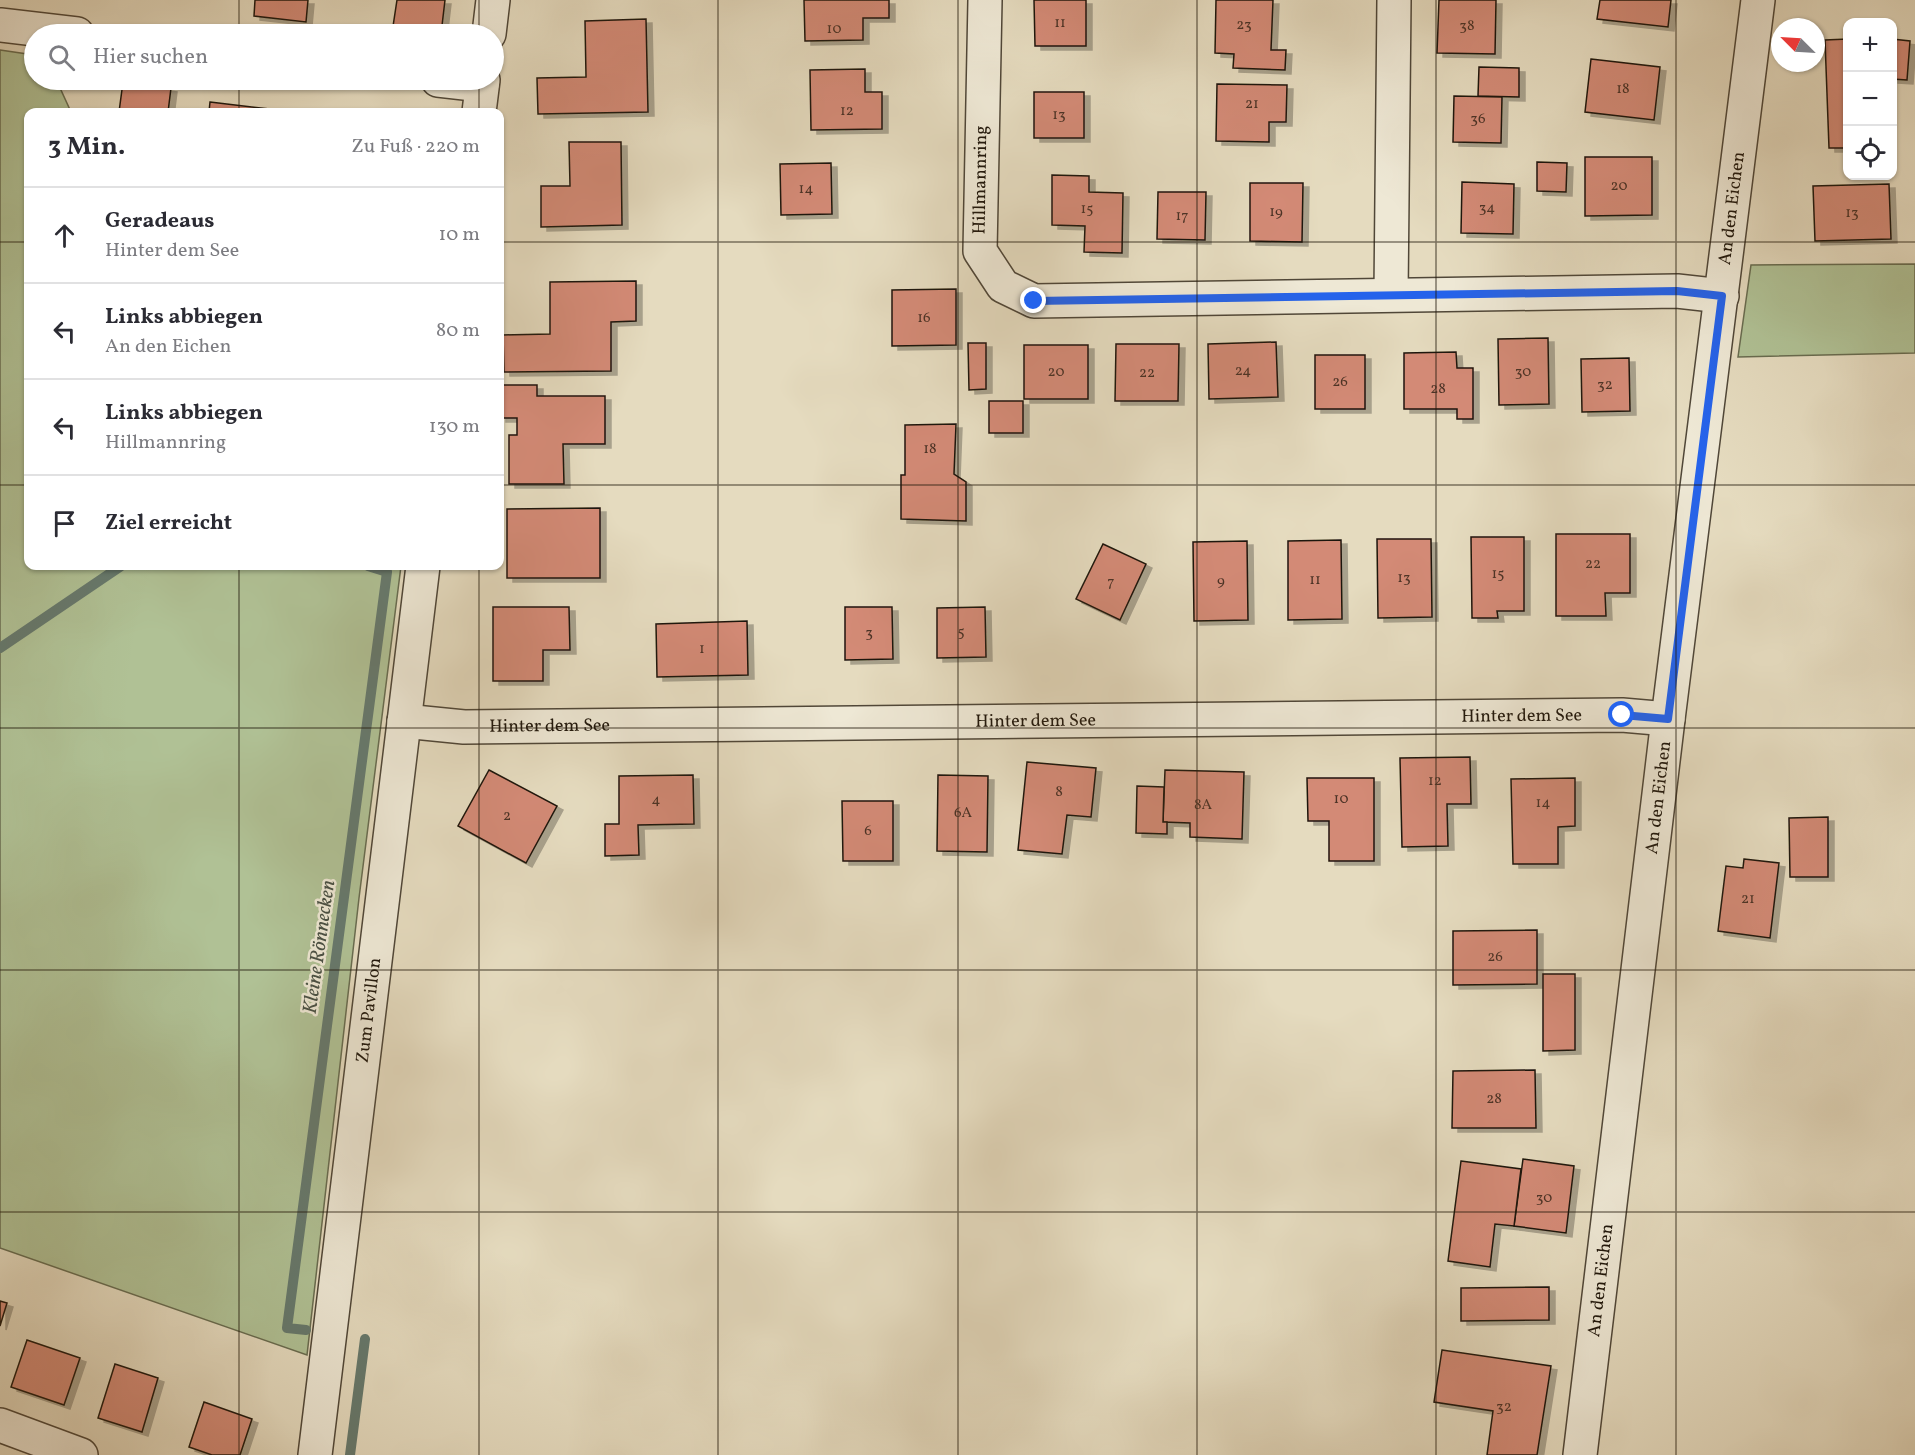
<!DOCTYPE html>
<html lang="de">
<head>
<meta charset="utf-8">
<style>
  :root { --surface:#fff; --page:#f2f2f3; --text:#2b2b33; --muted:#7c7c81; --line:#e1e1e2 }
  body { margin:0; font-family:Vollkorn,serif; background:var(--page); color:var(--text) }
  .controls { position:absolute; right:18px; top:18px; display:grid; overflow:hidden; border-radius:12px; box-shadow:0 2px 4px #0004 }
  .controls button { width:54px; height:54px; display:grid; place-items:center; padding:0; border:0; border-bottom:2px solid var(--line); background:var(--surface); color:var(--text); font:30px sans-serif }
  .compass { position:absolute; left:1771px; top:18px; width:54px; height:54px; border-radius:50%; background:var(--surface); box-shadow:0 2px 4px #0004; rotate:294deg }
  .stop { position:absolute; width:18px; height:18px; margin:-14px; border:4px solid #2563eb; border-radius:50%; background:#fff }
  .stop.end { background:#2563eb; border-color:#fff; box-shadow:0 2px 6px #0008 }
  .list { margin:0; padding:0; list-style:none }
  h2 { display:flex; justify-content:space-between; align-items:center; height:78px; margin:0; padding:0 24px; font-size:26px }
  h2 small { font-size:20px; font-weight:400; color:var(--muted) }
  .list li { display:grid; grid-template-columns:39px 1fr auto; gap:18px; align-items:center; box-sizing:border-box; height:96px; padding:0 24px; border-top:2px solid var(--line) }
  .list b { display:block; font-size:22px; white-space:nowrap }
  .list p { margin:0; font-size:20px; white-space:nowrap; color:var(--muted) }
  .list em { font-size:20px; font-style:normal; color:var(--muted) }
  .icon { flex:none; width:33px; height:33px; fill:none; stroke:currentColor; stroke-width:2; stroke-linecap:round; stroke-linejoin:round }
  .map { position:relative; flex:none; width:1915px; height:1455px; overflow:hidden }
  .search { position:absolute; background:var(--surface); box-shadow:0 2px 4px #0004; left:24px; top:24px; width:480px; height:66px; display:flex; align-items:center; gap:15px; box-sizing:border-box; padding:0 21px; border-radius:33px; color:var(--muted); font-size:22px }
  .panel { position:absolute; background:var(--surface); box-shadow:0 2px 4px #0004; left:24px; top:108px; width:480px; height:462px; border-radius:12px }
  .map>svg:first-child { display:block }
  .green { fill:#b0c195; stroke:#686c50; stroke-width:1.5 }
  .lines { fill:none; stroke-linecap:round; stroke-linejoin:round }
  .stream { stroke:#66796d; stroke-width:10 }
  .building { fill:#d38a76; stroke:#1f160b; stroke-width:1.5; filter:url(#shadow) }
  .minor-casing { stroke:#504738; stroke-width:36 }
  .minor { stroke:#eee8d5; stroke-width:33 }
  .route { stroke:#2563eb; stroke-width:8 }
  .grid { fill:none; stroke:#1f160b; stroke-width:1.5; stroke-opacity:0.55 }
  .labels { text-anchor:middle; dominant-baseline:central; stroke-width:5; stroke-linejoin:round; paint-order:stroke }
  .number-label { font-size:15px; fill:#4c3326 }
  .street-label { font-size:18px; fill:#1f160b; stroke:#eee8d5 }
  .water-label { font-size:20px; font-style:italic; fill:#495044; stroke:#eee8d5 }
</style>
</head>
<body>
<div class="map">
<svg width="1915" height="1455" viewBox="0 0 1915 1455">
  <defs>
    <filter id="shadow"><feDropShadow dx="6" dy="4" stdDeviation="0" flood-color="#0004"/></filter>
  </defs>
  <rect width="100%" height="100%" fill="#e5dbbf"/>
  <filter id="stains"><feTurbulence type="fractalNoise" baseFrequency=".00333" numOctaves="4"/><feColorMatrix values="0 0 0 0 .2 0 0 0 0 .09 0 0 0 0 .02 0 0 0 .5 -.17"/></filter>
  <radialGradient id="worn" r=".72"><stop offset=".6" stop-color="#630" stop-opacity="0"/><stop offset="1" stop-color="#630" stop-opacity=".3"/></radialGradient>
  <g class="green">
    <path d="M 0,50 L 34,55 L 34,80 L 62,80 L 61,90 L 71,112 L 28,112 L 28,566 L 401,566 L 359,898 L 307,1355 L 0,1248 Z"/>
    <path d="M 1915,264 L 1915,353 L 1738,357 L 1751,265 Z"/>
  </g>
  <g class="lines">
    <g class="stream">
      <path d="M 0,648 L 121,566"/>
      <path d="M 306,1330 L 287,1328 L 387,572 L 368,566"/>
      <path d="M 350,1455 L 365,1339"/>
    </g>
  </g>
  <g class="building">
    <path d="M 255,0 L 308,0 L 306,22 L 254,16 Z"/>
    <path d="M 397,0 L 445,0 L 441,34 L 392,33 Z"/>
    <path d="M 804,0 L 889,0 L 889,18 L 863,18 L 863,40 L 805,41 Z"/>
    <path d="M 1034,0 L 1086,0 L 1086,46 L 1035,46 Z"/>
    <path d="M 1216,0 L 1273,0 L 1271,50 L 1286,50 L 1285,70 L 1233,68 L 1234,54 L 1215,53 Z"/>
    <path d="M 1439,0 L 1496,0 L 1495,54 L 1437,53 Z"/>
    <path d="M 1600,0 L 1671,0 L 1668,27 L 1597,19 Z"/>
    <path d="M 646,19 L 648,112 L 538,114 L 537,78 L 586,77 L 585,21 Z"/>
    <path d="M 1848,39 L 1848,148 L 1829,148 L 1825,40 Z"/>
    <path d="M 1892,39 L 1910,41 L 1907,80 L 1892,79 Z"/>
    <path d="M 1591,59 L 1660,67 L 1654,120 L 1585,112 Z"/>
    <path d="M 1479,67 L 1519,68 L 1519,97 L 1478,96 Z"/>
    <path d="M 865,69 L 865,92 L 882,92 L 882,129 L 811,130 L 810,70 Z"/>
    <path d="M 123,82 L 171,88 L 168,112 L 119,112 Z"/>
    <path d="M 1217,84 L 1287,85 L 1286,122 L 1269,122 L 1269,142 L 1216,141 Z"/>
    <rect x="1034" y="92" width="50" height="46"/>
    <path d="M 1454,96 L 1502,97 L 1501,143 L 1453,142 Z"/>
    <path d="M 210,102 L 269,109 L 268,112 L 209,112 Z"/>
    <path d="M 569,142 L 621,142 L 622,225 L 541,227 L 541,186 L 570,186 Z"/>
    <path d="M 1585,157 L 1652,157 L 1652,215 L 1585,216 Z"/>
    <path d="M 1537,162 L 1567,163 L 1566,192 L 1537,191 Z"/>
    <path d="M 831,163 L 832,214 L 781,215 L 780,164 Z"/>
    <path d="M 1052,175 L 1089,176 L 1089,192 L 1123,193 L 1122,253 L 1084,252 L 1085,226 L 1052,225 Z"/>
    <path d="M 1462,182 L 1514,184 L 1513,234 L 1461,233 Z"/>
    <path d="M 1250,183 L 1303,183 L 1302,242 L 1250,241 Z"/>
    <path d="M 1889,184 L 1891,239 L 1815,241 L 1813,186 Z"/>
    <path d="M 1158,192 L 1206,192 L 1205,240 L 1157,239 Z"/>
    <path d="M 636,281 L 636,321 L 611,322 L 611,371 L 504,372 L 503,335 L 550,334 L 550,282 Z"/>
    <path d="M 956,289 L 956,345 L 892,346 L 892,290 Z"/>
    <path d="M 1548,338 L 1549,404 L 1499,405 L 1498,339 Z"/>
    <path d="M 1276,342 L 1278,397 L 1209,399 L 1208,344 Z"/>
    <path d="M 968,343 L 986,343 L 986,389 L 969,390 Z"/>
    <path d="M 1116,344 L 1179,344 L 1178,401 L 1115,401 Z"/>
    <rect x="1024" y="345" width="64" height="54"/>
    <path d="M 1456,352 L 1457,368 L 1473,368 L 1473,419 L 1457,419 L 1457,409 L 1404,409 L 1404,353 Z"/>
    <rect x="1315" y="355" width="50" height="54"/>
    <path d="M 1629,358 L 1630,411 L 1582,412 L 1581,359 Z"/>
    <path d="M 500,385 L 537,385 L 537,396 L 605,396 L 605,444 L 563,444 L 564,484 L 509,484 L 509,435 L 517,435 L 517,418 L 500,418 Z"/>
    <rect x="989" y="401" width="34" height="32"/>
    <path d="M 956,424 L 954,474 L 966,482 L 966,521 L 901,519 L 901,475 L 905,475 L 905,425 Z"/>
    <path d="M 600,508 L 600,578 L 507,578 L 507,509 Z"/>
    <path d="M 1556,534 L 1630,534 L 1630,593 L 1605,593 L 1606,616 L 1556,616 Z"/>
    <path d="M 1471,537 L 1524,537 L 1524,611 L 1497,611 L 1498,618 L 1472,618 Z"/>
    <path d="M 1377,539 L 1431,539 L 1432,617 L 1378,618 Z"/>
    <path d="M 1341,540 L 1342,619 L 1288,620 L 1288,541 Z"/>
    <path d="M 1247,541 L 1248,620 L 1194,621 L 1193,542 Z"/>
    <path d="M 1103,544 L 1146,564 L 1120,620 L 1076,599 Z"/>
    <path d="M 493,607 L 569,607 L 570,650 L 543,650 L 543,681 L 493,681 Z"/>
    <path d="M 845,607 L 892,607 L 893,659 L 845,660 Z"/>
    <path d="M 985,607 L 986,657 L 937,658 L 937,608 Z"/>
    <path d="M 747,621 L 748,675 L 657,677 L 656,624 Z"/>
    <path d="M 1470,757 L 1471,804 L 1447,804 L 1448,846 L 1402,847 L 1400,758 Z"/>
    <path d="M 1027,762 L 1096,768 L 1091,817 L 1067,815 L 1062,854 L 1018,850 Z"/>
    <path d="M 489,770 L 557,806 L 526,863 L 458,826 Z"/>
    <path d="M 1165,770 L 1244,772 L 1242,839 L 1190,837 L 1190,823 L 1163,822 Z"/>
    <path d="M 693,775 L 694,824 L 638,825 L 639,855 L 605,856 L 605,824 L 619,824 L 619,776 Z"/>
    <path d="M 938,775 L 988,776 L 987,852 L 937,851 Z"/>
    <path d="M 1307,778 L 1374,778 L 1374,861 L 1329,861 L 1329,821 L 1308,821 Z"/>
    <path d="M 1575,778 L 1575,826 L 1558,827 L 1558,864 L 1513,864 L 1511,779 Z"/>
    <path d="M 1137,786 L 1164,787 L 1163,822 L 1167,822 L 1167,834 L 1136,833 Z"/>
    <path d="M 842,801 L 893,801 L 893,861 L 843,861 Z"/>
    <path d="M 1828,817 L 1828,877 L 1790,877 L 1789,818 Z"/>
    <path d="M 1744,859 L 1779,863 L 1770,938 L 1718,931 L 1726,866 L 1743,868 Z"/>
    <path d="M 1537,930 L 1537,984 L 1453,985 L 1453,931 Z"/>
    <path d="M 1543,974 L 1575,974 L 1575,1050 L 1543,1051 Z"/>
    <path d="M 1535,1070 L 1536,1128 L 1452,1128 L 1453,1071 Z"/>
    <path d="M 1523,1159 L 1574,1166 L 1566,1233 L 1514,1226 Z"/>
    <path d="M 1461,1161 L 1521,1169 L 1514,1226 L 1495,1224 L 1490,1267 L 1448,1261 Z"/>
    <path d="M 1549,1287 L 1549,1320 L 1461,1321 L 1461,1288 Z"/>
    <path d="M 0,1301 L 7,1303 L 0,1326 Z"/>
    <path d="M 27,1340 L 80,1358 L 64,1405 L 11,1387 Z"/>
    <path d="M 1442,1350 L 1551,1366 L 1537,1455 L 1487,1455 L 1493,1411 L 1434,1402 Z"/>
    <path d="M 115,1364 L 158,1378 L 142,1432 L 98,1418 Z"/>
    <path d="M 204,1402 L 252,1419 L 240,1455 L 212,1455 L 189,1447 Z"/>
  </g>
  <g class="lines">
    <defs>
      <g id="minor">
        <path d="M 985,0 L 980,251 L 1003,286 L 1034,301 L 1677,291 L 1722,296"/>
        <path d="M 0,25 L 77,34"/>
        <path d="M 489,34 L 493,0"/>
        <path d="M 438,80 L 482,85"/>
        <path d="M 479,112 L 483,80"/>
        <path d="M 1391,294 L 1394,0"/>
        <path id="s1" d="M 404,721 L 464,727 L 1622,715 L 1668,719"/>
        <path d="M 0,1425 L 81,1455"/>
        <path id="s2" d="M 315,1455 L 423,566"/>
        <path id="s3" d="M 1580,1455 L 1668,719 L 1758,0"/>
      </g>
    </defs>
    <use href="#minor" class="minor-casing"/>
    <use href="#minor" class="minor"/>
  </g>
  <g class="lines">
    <path class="route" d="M 1034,301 L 1677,291 L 1722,296 L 1668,719 L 1622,715"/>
  </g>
  <path class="grid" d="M 239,0 L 239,34M 479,0 L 479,34M 718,0 L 718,1455M 958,0 L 958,1455M 1197,0 L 1197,1455M 1436,0 L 1436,1455M 1676,0 L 1676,1455M 239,80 L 239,112M 479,80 L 479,112M 0,242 L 28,242M 500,242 L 1915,242M 0,485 L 28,485M 500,485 L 1915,485M 239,566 L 239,1455M 479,566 L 479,1455M 0,728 L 1915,728M 0,970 L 1915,970M 0,1212 L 1915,1212"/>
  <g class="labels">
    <g class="number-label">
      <text x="1060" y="23">11</text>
      <text x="1244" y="25">23</text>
      <text x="1467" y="26">38</text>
      <text x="834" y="29">10</text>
      <text x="1623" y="89">18</text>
      <text x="1252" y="104">21</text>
      <text x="847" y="111">12</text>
      <text x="1059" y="115">13</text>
      <text x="1478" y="119">36</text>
      <text x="1619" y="186">20</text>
      <text x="806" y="189">14</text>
      <text x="1487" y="208">34</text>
      <text x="1087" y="209">15</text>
      <text x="1276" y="212">19</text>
      <text x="1852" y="213">13</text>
      <text x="1182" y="216">17</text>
      <text x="924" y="318">16</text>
      <text x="1243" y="371">24</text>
      <text x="1056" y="372">20</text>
      <text x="1523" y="372">30</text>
      <text x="1147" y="373">22</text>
      <text x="1340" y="382">26</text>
      <text x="1605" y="385">32</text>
      <text x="1438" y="389">28</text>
      <text x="930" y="449">18</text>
      <text x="1593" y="564">22</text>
      <text x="1498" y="574">15</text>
      <text x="1404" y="578">13</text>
      <text x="1315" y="580">11</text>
      <text x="1221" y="581">9</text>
      <text x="1111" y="582">7</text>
      <text x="961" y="632">5</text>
      <text x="869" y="633">3</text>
      <text x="702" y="649">1</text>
      <text x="1435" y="781">12</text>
      <text x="1059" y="792">8</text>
      <text x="1341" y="799">10</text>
      <text x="656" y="800">4</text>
      <text x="1543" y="803">14</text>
      <text x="1203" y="805">8A</text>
      <text x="963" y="813">6A</text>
      <text x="507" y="816">2</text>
      <text x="868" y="831">6</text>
      <text x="1748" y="899">21</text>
      <text x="1495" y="957">26</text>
      <text x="1494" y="1099">28</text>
      <text x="1544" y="1198">30</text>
      <text x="1504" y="1407">32</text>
    </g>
    <g class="street-label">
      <text transform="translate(981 180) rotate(-89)">Hillmannring</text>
      <text stroke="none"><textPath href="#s3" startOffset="1256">An den Eichen</textPath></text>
      <text stroke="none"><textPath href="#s1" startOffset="1118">Hinter dem See</textPath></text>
      <text stroke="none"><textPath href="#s1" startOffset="632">Hinter dem See</textPath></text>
      <text stroke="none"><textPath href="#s1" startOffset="146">Hinter dem See</textPath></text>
      <text stroke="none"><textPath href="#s3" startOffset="662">An den Eichen</textPath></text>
      <text stroke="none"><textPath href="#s2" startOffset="448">Zum Pavillon</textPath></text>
      <text stroke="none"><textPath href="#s3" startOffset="176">An den Eichen</textPath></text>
    </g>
    <g class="water-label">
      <text transform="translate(320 947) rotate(-82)">Kleine Rönnecken</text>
    </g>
  </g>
  <rect width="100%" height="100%" filter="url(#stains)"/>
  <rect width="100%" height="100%" fill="url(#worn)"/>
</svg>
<div class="controls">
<button>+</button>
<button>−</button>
<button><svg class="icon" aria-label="locate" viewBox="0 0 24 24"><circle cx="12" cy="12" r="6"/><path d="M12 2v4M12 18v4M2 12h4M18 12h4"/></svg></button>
</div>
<svg class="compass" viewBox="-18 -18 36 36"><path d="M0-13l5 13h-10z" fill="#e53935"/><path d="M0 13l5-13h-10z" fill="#7c7c81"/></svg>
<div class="stop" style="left:1622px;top:715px"></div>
<div class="stop end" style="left:1034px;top:301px"></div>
<div class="search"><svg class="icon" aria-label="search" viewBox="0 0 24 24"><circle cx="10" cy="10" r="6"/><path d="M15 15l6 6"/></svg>Hier suchen</div>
<section class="panel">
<h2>3 Min.<small>Zu Fuß · 220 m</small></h2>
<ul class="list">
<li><svg class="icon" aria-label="ahead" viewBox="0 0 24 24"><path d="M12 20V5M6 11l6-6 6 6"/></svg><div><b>Geradeaus</b><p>Hinter dem See</p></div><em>10 m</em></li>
<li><svg class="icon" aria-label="left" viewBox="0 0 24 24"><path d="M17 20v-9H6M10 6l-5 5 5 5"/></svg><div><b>Links abbiegen</b><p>An den Eichen</p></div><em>80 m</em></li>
<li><svg class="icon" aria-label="left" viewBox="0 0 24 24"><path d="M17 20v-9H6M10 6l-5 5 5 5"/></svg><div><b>Links abbiegen</b><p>Hillmannring</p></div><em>130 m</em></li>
<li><svg class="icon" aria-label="arrive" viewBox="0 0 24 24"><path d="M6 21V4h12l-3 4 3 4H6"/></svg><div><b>Ziel erreicht</b></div></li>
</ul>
</section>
</div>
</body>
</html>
